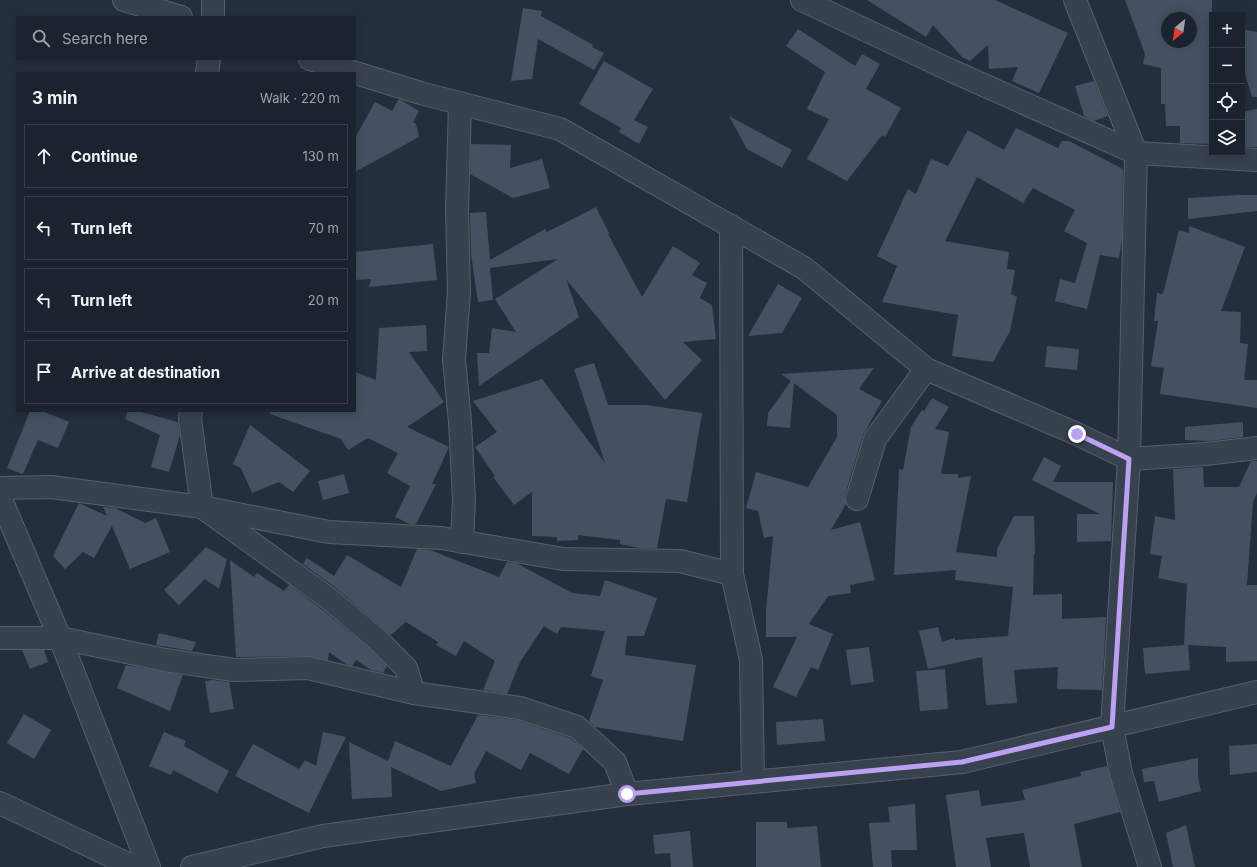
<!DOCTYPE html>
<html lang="en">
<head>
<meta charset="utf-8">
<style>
  :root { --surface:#1b232e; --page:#282f3a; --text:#f1f3f6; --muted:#a0a4aa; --line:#39404a }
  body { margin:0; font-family:Inter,sans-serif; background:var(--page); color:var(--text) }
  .controls { position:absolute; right:12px; top:12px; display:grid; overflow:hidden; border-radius:0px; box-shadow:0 2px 10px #0003 }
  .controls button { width:36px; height:36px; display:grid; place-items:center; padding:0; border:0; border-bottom:1px solid var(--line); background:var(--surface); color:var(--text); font:20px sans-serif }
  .compass { position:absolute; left:1161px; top:12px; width:36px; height:36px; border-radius:50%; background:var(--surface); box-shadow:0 2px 10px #0003; rotate:209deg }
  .stop { position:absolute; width:12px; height:12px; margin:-9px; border:3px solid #bca0f2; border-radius:50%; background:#fff }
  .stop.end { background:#bca0f2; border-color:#fff; box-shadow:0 1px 4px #0008 }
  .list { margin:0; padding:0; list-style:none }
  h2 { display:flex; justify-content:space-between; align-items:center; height:52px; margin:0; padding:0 16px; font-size:17px }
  h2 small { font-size:13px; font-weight:400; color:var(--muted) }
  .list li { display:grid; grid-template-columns:26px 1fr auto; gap:12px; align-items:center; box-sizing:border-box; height:64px; margin:0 8px 8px; padding:0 8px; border:1px solid var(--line); border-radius:0px }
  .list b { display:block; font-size:15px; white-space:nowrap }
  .list em { font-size:13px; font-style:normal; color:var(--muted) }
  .icon { flex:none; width:22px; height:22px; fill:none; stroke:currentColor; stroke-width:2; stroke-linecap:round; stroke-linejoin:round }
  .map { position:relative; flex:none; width:1257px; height:867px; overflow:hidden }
  .search { position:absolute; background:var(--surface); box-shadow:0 2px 10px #0003; left:16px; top:16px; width:340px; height:44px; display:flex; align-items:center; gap:10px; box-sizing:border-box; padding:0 14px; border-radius:0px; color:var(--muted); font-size:15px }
  .panel { position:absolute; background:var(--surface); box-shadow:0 2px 10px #0003; left:16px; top:72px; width:340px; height:340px; border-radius:0px }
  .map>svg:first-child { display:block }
  .building { fill:#455162; fill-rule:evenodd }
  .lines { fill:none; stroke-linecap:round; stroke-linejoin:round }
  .minor-casing { stroke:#565f6c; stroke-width:24 }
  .minor { stroke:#38414e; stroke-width:22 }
  .route { stroke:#bca0f2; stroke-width:5 }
</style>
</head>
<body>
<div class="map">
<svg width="1257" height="867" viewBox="0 0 1257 867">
  <rect width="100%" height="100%" fill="#242f3e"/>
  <g class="building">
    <path d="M 867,0 L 995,0 L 1068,33 L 1039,93 L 1012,81 L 1018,67 L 989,69 L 988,45 L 970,61 L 962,57 L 933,25 L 926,37 Z"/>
    <path d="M 1125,0 L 1212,0 L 1212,144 L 1180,143 L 1180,126 L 1166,126 L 1165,104 L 1161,104 L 1161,68 L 1143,64 L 1145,54 ZM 1167,18 L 1191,18 L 1191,42 L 1167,42 Z"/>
    <path d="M 523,8 L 542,11 L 541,16 L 593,45 L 592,47 L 604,53 L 594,70 L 538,39 L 532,79 L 511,81 Z"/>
    <path d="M 798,29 L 855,66 L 862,54 L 880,64 L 866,89 L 901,108 L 885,137 L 882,135 L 847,181 L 807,159 L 829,119 L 807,109 L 825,72 L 786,46 Z"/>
    <path d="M 1242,29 L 1257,32 L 1257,97 L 1252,97 L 1242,64 Z"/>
    <path d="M 604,61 L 653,89 L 634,120 L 648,127 L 639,144 L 619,132 L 621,128 L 579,104 Z"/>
    <path d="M 1094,81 L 1108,116 L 1094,121 L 1084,116 L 1075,86 Z"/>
    <path d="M 399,99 L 419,111 L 413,122 L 416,124 L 419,137 L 355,172 L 355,138 L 375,102 L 392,111 Z"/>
    <path d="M 1257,109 L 1257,147 L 1242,147 L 1242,112 Z"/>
    <path d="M 729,116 L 792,150 L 782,168 L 747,149 Z"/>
    <path d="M 1016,128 L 1058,148 L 1062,141 L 1069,141 L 1123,169 L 1122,240 L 1119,258 L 1100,255 L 1087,309 L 1055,301 L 1060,279 L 1075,283 L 1087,243 L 1064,231 L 1075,210 L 1033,188 L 1023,203 L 977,177 L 945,241 L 1009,252 L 1007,269 L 1015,270 L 1011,294 L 1017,297 L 1010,331 L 993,362 L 952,356 L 958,315 L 882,302 L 897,266 L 877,256 L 908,189 L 916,194 L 931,159 L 948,166 L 968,130 L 1004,150 Z"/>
    <path d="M 471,144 L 511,145 L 510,168 L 542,159 L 550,188 L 513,198 L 470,174 Z"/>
    <path d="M 1238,195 L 1257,195 L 1257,211 L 1188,219 L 1188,198 Z"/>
    <path d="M 596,207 L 609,233 L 608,234 L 642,297 L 673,246 L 700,263 L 692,275 L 707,283 L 700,298 L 712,305 L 716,339 L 683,342 L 702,360 L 665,400 L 566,279 L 579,317 L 479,386 L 477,353 L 489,353 L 492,328 L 516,332 L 495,299 L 558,259 L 490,268 L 493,300 L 478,302 L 471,254 L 470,213 L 486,212 L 490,260 L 545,229 L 547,232 Z"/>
    <path d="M 1189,226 L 1245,247 L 1221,311 L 1241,312 L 1240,343 L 1248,344 L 1244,380 L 1257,380 L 1257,408 L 1160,394 L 1164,368 L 1151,366 L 1158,321 L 1154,321 L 1157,293 L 1163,294 L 1179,230 L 1189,233 Z"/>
    <path d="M 433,244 L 437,280 L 369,287 L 371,279 L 355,280 L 355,252 Z"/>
    <path d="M 778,284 L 802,298 L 782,333 L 748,336 Z"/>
    <path d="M 426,325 L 427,351 L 409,352 L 444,402 L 407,427 L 449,447 L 432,484 L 436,484 L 416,524 L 410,524 L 395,517 L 410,486 L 387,473 L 398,453 L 368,438 L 348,450 L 341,439 L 270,414 L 270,411 L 355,411 L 355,372 L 376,380 L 379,328 Z"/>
    <path d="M 1047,346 L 1079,349 L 1077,370 L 1045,367 Z"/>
    <path d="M 594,363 L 608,405 L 646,405 L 702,413 L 687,502 L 666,499 L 657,548 L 639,548 L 620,544 L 620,540 L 578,535 L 578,540 L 557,541 L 557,537 L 532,536 L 532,492 L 514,505 L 493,477 L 495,476 L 475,447 L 497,432 L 473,401 L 542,379 L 605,463 L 574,369 Z"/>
    <path d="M 874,368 L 859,389 L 882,401 L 863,435 L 845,495 L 846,504 L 831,530 L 860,522 L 875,580 L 850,585 L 851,593 L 828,596 L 809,624 L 833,634 L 818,670 L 811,667 L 796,697 L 773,687 L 797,637 L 766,637 L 766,611 L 773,536 L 764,538 L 758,511 L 746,508 L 756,472 L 808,487 L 837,437 L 837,415 L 794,383 L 790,428 L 767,426 L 768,413 L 791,381 L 781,374 Z"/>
    <path d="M 932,398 L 949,407 L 935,429 L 949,432 L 941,474 L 958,474 L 958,478 L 971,476 L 956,552 L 997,557 L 997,549 L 1014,516 L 1034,516 L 1035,554 L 1034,554 L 1033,595 L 1062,594 L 1062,619 L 1106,617 L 1102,690 L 1057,689 L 1058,667 L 1014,670 L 1017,703 L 986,705 L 982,657 L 928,669 L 919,631 L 938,627 L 942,642 L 955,638 L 955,640 L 1008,636 L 1013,587 L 955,580 L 956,570 L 894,575 L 899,469 L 903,470 L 911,427 L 922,410 L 924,411 Z"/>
    <path d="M 30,411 L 42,411 L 69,422 L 58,448 L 38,440 L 23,474 L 7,468 Z"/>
    <path d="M 128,411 L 137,411 L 178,422 L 180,435 L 169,472 L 151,467 L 160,435 L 125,419 Z"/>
    <path d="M 1243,422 L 1243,437 L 1210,441 L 1185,440 L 1185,427 Z"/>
    <path d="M 250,425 L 310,471 L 293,492 L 279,482 L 252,493 L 241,468 L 233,464 Z"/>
    <path d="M 1044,457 L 1061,466 L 1053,482 L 1113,482 L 1111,541 L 1077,542 L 1077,514 L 1100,514 L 1032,480 Z"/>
    <path d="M 1251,461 L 1257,461 L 1257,493 L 1253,502 L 1247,585 L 1257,585 L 1257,661 L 1226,662 L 1226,647 L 1188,645 L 1190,670 L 1145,674 L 1143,648 L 1184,645 L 1187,584 L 1158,578 L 1162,556 L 1150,554 L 1155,516 L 1175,520 L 1173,469 L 1203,467 L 1204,487 L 1239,487 Z"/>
    <path d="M 344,474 L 349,493 L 323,500 L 318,481 Z"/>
    <path d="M 79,503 L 107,516 L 103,507 L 115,508 L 145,523 L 156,518 L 170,552 L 130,569 L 112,526 L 94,558 L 83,552 L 65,569 L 53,556 Z"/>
    <path d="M 206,547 L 227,559 L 219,589 L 205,579 L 179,605 L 164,590 Z"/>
    <path d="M 417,549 L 430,550 L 499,577 L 507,562 L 518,564 L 572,593 L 600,596 L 605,580 L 657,598 L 644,636 L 627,636 L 625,655 L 696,665 L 683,741 L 595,727 L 589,721 L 603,680 L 591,676 L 605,631 L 561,627 L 557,634 L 544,626 L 520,662 L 507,694 L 483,690 L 495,661 L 464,641 L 456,656 L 436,645 L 438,642 L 406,622 L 391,635 L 336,588 L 303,564 L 307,558 L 334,576 L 347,555 L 401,587 Z"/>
    <path d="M 230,560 L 254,577 L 257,573 L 284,591 L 289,585 L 320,608 L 369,648 L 387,666 L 383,673 L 371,670 L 356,660 L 352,666 L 346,664 L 329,652 L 328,660 L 308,656 L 236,657 Z"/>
    <path d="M 159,633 L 196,642 L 192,651 L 156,645 Z"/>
    <path d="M 869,647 L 874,682 L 851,685 L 846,650 Z"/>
    <path d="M 22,650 L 44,650 L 48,662 L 30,669 Z"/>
    <path d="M 126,665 L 183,675 L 170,711 L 117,688 Z"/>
    <path d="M 945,669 L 948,709 L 920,711 L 916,671 Z"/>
    <path d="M 213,680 L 229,682 L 234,709 L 210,713 L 205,681 Z"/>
    <path d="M 24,714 L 51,730 L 34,759 L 7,743 Z"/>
    <path d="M 478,715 L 517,720 L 570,738 L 583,749 L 569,774 L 530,753 L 521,770 L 486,751 L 474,774 L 476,783 L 441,791 L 391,767 L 392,797 L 352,799 L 349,742 L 388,761 L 395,741 L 451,766 Z"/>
    <path d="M 823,719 L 825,741 L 777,745 L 776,722 Z"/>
    <path d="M 164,732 L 186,741 L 184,746 L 229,771 L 217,793 L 173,770 L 171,775 L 149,766 Z"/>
    <path d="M 323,732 L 346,737 L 309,813 L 235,776 L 253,744 L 299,769 L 305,760 L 316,766 Z"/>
    <path d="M 1257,744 L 1257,772 L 1230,775 L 1229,746 Z"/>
    <path d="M 1198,758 L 1198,777 L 1201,791 L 1159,802 L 1154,781 L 1144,782 L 1142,769 Z"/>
    <path d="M 1107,766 L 1120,812 L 1074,824 L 1082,867 L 1030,867 L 1024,833 L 986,838 L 991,867 L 956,867 L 946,795 L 979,790 L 981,806 L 1025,800 L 1022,790 L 1081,776 L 1080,772 Z"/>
    <path d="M 915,804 L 917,850 L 891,850 L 892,867 L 873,867 L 869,823 L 890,822 L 888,807 Z"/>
    <path d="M 756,822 L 787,822 L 787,828 L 817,826 L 821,867 L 756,867 Z"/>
    <path d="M 1186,825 L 1195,867 L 1173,867 L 1166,833 Z"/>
    <path d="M 690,831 L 693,867 L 671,867 L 670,853 L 655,854 L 653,835 Z"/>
  </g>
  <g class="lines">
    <defs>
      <g id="minor">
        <path d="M 124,0 L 181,17"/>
        <path d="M 213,0 L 213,17"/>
        <path d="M 802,0 L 952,71 L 1136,153 L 1257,160"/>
        <path d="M 1075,0 L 1136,153 L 1129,459 L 1112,727 L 1121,773 L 1150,867"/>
        <path d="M 310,59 L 424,94 L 560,129 L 804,268 L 926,369 L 1077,434 L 1129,459 L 1206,454 L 1257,448"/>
        <path d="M 207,73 L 209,59"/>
        <path d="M 460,103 L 457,209 L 459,292 L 454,359 L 460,422 L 464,500 L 462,542"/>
        <path d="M 731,226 L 732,574 L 751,660 L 753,782"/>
        <path d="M 191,411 L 190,419 L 202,507 L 328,598 L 377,639 L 406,668 L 414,693"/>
        <path d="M 0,488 L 51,487 L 202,507 L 329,532 L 441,538 L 563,559 L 680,561 L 732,574"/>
        <path d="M 0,497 L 60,638 L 149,867"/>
        <path d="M 857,499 L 875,439 L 926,369"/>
        <path d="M 0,638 L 60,638 L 165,660 L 234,670 L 308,668 L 414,693 L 520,708 L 577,727 L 615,762 L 627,794"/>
        <path d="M 0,803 L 134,867"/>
        <path d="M 192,867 L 323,836 L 627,794 L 962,762 L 1257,692"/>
      </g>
    </defs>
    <use href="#minor" class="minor-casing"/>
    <use href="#minor" class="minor"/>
  </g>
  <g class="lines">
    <path class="route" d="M 627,794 L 962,762 L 1112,727 L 1129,459 L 1077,434"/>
  </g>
</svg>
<div class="controls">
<button>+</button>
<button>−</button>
<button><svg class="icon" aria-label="locate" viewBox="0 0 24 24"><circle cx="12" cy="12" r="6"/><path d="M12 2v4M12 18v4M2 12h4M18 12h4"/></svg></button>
<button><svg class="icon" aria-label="layers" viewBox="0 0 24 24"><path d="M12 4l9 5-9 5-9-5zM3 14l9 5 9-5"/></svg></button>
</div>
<svg class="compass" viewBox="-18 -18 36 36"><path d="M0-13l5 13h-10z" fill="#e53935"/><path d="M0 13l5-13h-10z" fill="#a0a4aa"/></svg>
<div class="stop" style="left:627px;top:794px"></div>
<div class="stop end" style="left:1077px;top:434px"></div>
<div class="search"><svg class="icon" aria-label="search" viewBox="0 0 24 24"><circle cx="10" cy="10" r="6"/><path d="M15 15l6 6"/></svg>Search here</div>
<section class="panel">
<h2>3 min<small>Walk · 220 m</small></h2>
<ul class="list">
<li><svg class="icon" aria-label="ahead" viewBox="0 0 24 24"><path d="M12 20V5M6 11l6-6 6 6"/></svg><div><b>Continue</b></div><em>130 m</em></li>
<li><svg class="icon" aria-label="left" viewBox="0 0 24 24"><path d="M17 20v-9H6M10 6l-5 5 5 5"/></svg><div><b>Turn left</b></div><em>70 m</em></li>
<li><svg class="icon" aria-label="left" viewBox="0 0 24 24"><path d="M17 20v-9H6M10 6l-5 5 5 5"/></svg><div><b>Turn left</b></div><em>20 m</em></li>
<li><svg class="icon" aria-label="arrive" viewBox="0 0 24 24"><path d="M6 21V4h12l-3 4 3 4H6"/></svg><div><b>Arrive at destination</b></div></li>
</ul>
</section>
</div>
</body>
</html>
